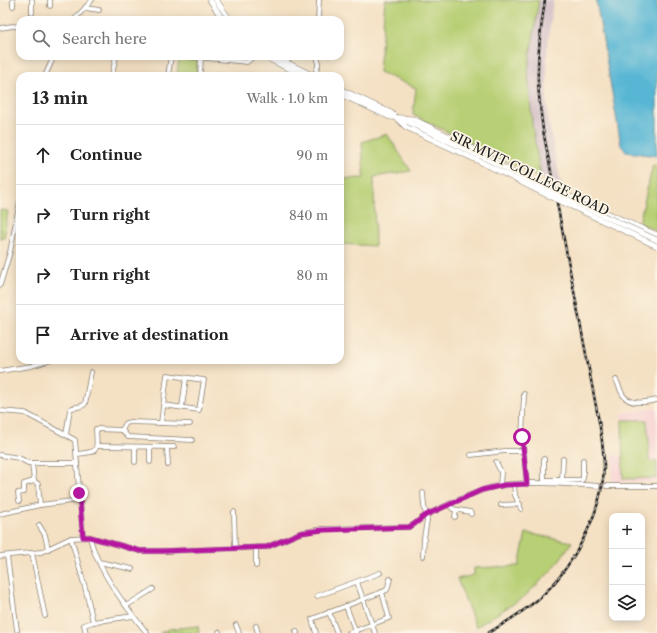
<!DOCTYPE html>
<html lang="en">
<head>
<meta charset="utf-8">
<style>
  :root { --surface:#fff; --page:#f6f6f6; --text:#222; --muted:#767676; --line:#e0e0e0 }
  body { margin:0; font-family:"Libre Caslon Text",serif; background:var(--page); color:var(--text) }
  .controls { position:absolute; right:12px; bottom:12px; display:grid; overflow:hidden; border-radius:8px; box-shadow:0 2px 10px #0003 }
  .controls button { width:36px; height:36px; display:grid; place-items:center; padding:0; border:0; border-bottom:1px solid var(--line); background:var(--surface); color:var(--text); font:20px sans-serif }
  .stop { position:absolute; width:12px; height:12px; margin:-9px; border:3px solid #b5179e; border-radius:50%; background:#fff }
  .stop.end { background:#b5179e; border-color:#fff; box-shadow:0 1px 4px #0008 }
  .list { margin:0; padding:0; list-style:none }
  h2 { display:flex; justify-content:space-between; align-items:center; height:52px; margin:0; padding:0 16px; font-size:17px }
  h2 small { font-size:13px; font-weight:400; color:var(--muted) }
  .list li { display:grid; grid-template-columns:26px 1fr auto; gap:12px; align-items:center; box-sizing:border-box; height:60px; padding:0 16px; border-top:1px solid var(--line) }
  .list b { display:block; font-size:15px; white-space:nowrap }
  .list em { font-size:13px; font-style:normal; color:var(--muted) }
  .icon { flex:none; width:22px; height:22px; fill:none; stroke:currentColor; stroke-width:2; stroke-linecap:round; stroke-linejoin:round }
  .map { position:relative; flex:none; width:657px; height:633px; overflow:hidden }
  .search { position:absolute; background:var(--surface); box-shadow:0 2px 10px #0003; left:16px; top:16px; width:328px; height:44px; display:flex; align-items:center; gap:10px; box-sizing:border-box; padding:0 14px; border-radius:12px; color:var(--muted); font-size:15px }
  .panel { position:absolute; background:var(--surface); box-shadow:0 2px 10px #0003; left:16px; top:72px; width:328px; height:292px; border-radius:12px }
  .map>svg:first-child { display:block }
  .built { fill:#f7cfd2 }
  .industrial { fill:#d2bdc6 }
  .green { fill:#b7cf74; stroke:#6a7648 }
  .water { fill:#56b6d4; stroke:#396978 }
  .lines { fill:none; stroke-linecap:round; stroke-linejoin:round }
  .minor-casing { stroke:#887e70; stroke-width:5.5 }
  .major-casing { stroke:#887e70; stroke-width:6 }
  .minor { stroke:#fff; stroke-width:4 }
  .major { stroke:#fff; stroke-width:5 }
  .rail-casing { stroke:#1c1c1c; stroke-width:2.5 }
  .rail { stroke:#fcf5e5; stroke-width:1; stroke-dasharray:3; stroke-linecap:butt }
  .major-bridge-casing { stroke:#887e70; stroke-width:6; stroke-linecap:butt }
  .major-bridge { stroke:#fff; stroke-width:5 }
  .route { stroke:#b5179e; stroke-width:5 }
  .labels { text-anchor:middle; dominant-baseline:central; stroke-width:3.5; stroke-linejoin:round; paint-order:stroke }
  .street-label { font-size:13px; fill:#1c1c1c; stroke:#fcf5e5 }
</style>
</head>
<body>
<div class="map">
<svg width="657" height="633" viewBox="0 0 657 633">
  <rect width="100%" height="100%" fill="#fcf5e5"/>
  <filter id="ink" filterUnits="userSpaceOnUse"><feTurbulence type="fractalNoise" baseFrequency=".025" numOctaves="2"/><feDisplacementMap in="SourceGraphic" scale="8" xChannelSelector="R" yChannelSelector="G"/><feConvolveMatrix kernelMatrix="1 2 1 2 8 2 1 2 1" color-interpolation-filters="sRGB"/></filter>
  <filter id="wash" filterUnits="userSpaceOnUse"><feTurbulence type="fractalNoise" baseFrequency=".012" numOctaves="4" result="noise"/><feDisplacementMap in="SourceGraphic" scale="16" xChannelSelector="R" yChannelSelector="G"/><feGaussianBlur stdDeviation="0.9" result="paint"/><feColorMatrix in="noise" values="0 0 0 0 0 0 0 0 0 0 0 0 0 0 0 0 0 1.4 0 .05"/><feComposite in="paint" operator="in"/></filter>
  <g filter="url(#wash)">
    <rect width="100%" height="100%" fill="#f4e0c3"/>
    <path class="built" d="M 657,408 L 657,482 L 612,482 L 613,455 L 622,456 L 622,413 Z"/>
    <path class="industrial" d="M 539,0 L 553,0 L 547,48 L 547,104 L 548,118 L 562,189 L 541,178 L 532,124 L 528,71 Z"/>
    <g class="green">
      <path d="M 385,0 L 539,0 L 528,71 L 532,124 L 541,178 L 413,115 L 416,88 L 379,72 Z"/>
      <path d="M 179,58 L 198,61 L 196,76 L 177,76 Z"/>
      <path d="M 387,134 L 411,171 L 374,177 L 375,246 L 340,244 L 340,179 L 364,178 L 362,142 Z"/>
      <path d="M 653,165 L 657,166 L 657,231 L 639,223 Z"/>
      <path d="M 0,210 L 8,211 L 4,238 L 0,238 Z"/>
      <path d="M 622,420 L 647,420 L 649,441 L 649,461 L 657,462 L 657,478 L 623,479 Z"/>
      <path d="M 526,533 L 572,542 L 553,569 L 524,597 L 476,627 L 457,579 L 474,575 L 474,568 L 519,566 Z"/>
      <path d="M 198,626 L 199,633 L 160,633 L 169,629 Z"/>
    </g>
    <path class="water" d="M 596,0 L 657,0 L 657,156 L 626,152 L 621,145 Z"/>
  </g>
  <g filter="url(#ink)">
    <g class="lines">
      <defs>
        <g id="minor">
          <path d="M 13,0 L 13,6"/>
          <path d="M 32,0 L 32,13"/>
          <path d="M 50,0 L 50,6"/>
          <path d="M 85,8 L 99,10"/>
          <path d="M 74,20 L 92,0"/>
          <path d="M 318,20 L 319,0"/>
          <path d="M 0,28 L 13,26 L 20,27"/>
          <path d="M 186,56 L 247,62 L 254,56"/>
          <path d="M 112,75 L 116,56"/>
          <path d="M 45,76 L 54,56"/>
          <path d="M 168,76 L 171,56"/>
          <path d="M 200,76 L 201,57"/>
          <path d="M 314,76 L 318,66 L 318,56"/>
          <path d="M 0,285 L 10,252 L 20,201"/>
          <path d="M 0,371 L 31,366 L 51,360"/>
          <path d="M 616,380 C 619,385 620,391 623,395 C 630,406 647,402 657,400"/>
          <path d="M 524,394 L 522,437 L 527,484"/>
          <path d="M 182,407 L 186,378"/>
          <path d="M 0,411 L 25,413 L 75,440 L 83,537"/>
          <path d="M 161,423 L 167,375 L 204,380 L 199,410 L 163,405"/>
          <path d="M 122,430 L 128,437 L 192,440"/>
          <path d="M 122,430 L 126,423 L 130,422 L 190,424"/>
          <path d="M 66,435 L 70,409 C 75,406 81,408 85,404 L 91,372"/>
          <path d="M 97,446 L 174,447"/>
          <path d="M 135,447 L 135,462"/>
          <path d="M 150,447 L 150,462"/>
          <path d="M 167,447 L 168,465"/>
          <path d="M 77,454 C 100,452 97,451 96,429 L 122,430"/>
          <path d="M 0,455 L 19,458 L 28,463 L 77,463"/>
          <path d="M 471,455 L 505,451 L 524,451"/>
          <path d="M 496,462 L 501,472 L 500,486"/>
          <path d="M 32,463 L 34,481 L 38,484 L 40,505 L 80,500"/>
          <path d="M 544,480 L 582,480 L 583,478 L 583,460"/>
          <path d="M 562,480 L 563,459"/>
          <path d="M 544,481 L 544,459"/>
          <path d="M 514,485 L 515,495 L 521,509"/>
          <path d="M 606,486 L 657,486"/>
          <path d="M 19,501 L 18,493 L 24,492 L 24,484 L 34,481"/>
          <path d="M 449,505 L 453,509 L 470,512 L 471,514"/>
          <path d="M 501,505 L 520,504"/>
          <path d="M 234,512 L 235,548"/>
          <path d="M 0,514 L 40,505"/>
          <path d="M 455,517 L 456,510"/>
          <path d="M 39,525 L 45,535 L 48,549"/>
          <path d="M 90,537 C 97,570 126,607 147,633"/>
          <path d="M 71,538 L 86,591 L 93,622 L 84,625 L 86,633"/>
          <path d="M 256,547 L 256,566"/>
          <path d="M 32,553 L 45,616"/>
          <path d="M 0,556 L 41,552 L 71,538 L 90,537 L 140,551 L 163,551 L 267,547 L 300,533 L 322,529 L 409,527 C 416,524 421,518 427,515 C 444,506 462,498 480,491 C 511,478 565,484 598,486"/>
          <path d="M 7,556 L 17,630"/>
          <path d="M 423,556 L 424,538 L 427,520 L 424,506 L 423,493"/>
          <path d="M 99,562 L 132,569"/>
          <path d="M 357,582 L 375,633"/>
          <path d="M 382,592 L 387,590 L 390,579"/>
          <path d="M 317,596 L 380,573"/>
          <path d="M 126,606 L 153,589"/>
          <path d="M 346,606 L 356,633"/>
          <path d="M 329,612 L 337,633"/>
          <path d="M 93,622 L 133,616"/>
          <path d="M 236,625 L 239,633"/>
          <path d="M 256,626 L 258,633"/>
          <path d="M 296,631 L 297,633"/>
          <path d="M 219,632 L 219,633"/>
          <path d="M 316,633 L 312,619 L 382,592 L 389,618 L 349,633"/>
        </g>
        <g id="major">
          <path d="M 210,0 L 223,20"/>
          <path d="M 216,0 L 230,20"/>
          <path d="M 263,56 L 304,76"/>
          <path d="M 273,56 L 314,76"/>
          <path d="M 340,89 L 391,113 L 406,127 L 481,162"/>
          <path d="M 340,94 L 390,117 L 413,119 L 446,135 L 501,163"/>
          <path d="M 404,120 L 480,156"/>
          <path d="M 563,196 C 582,198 586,204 603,211 C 621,220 639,227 657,235"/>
        </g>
      </defs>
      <use href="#minor" class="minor-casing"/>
      <use href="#major" class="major-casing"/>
      <use href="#minor" class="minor"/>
      <use href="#major" class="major"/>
      <defs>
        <path id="rail" d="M 488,633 C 505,623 521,613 536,601 C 571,572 603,512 604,467 C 604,454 602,440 600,427 L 543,130 C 541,114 539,99 538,83 C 537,55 541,27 545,0"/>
      </defs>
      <use href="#rail" class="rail-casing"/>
      <use href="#rail" class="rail"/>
      <defs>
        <g id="major-bridge">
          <path d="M 483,157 L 543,188 L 657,240"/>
          <path d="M 481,162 L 541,192 L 657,246"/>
        </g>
      </defs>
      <use href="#major-bridge" class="major-bridge-casing"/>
      <use href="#major-bridge" class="major-bridge"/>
    </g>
  </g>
  <g class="lines" filter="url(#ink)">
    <path class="route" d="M 79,493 L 83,537 L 90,537 L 140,551 L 163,551 L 267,547 L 300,533 L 322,530 L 409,527 L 413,525 L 426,515 L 482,490 L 504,485 L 527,484 L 522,437"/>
  </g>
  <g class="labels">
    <g class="street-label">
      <text transform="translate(530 173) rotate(26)">SIR MVIT COLLEGE ROAD</text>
    </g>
  </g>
</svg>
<div class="controls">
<button>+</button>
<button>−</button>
<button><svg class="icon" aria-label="layers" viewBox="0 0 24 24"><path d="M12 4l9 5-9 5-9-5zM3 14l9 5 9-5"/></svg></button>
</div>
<div class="stop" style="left:522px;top:437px"></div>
<div class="stop end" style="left:79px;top:493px"></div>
<div class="search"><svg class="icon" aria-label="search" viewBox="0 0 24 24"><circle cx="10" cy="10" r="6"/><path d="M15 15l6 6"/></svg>Search here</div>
<section class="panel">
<h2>13 min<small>Walk · 1.0 km</small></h2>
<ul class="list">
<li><svg class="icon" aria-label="ahead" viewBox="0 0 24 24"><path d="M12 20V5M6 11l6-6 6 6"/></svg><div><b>Continue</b></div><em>90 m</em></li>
<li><svg class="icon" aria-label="right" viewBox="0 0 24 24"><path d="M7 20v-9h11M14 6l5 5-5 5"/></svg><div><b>Turn right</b></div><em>840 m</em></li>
<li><svg class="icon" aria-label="right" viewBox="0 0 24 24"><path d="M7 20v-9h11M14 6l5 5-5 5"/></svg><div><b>Turn right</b></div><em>80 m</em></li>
<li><svg class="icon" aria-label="arrive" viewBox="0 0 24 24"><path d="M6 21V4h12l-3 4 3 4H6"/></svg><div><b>Arrive at destination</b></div></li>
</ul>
</section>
</div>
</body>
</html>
